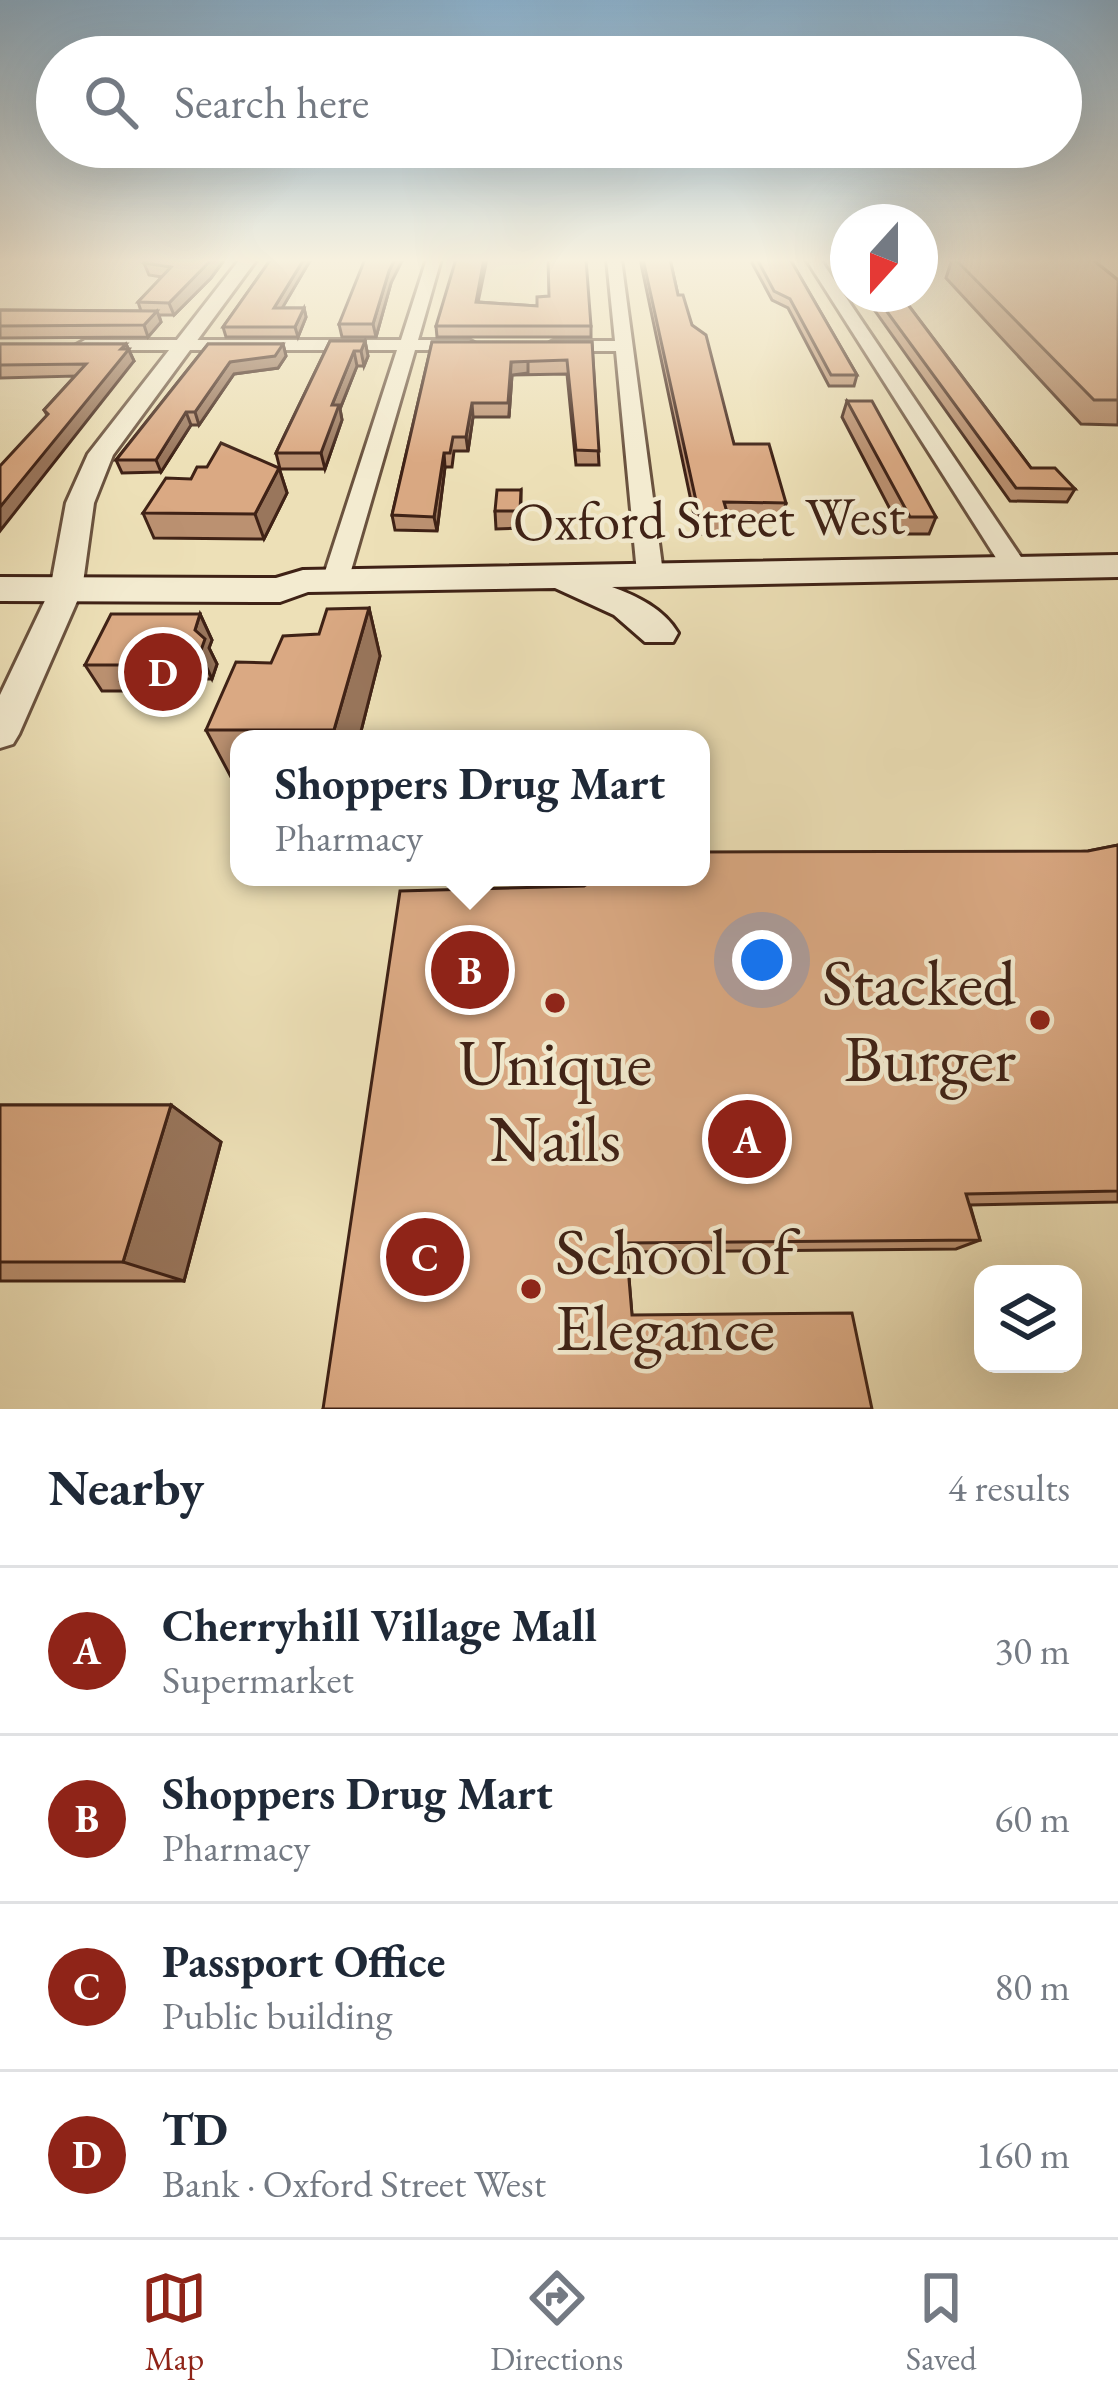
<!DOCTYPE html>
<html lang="en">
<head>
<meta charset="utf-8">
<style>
  :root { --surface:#fff; --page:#f6f6f7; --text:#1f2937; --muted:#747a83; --line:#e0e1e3; --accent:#8f2418 }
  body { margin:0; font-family:"EB Garamond",serif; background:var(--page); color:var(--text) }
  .controls { position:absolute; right:36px; bottom:36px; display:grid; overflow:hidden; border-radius:24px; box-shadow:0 12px 48px #0002 }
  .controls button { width:108px; height:108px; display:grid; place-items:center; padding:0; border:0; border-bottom:3px solid var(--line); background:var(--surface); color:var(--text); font:60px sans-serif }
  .compass { position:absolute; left:830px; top:204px; width:108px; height:108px; border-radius:50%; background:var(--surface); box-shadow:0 12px 48px #0002; rotate:201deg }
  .you { position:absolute; left:762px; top:960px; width:42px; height:42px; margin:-30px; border:9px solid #fff; border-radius:50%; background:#1a73e8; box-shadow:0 0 0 18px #1a73e833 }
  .badge { display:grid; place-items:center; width:78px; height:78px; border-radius:50%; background:var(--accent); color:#fff; font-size:39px; font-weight:700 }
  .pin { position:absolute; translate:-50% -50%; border:6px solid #fff; box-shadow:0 3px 12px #0006 }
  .popup { position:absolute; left:230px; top:730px; width:480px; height:156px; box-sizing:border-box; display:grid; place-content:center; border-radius:24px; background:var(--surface); filter:drop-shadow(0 3px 9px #0005); font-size:39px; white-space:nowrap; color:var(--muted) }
  .popup b { font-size:45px; color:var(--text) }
  .popup::after { content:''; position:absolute; left:50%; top:100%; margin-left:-24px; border:24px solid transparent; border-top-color:var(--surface) }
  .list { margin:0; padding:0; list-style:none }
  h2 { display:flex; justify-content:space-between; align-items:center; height:156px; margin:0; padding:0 48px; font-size:51px }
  h2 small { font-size:39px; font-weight:400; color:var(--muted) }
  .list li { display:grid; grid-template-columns:78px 1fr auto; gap:36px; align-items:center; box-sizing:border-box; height:168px; padding:0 48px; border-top:3px solid var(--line) }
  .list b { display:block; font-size:45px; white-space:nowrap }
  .list p { margin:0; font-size:39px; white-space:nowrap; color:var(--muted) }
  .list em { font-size:39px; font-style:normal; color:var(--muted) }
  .icon { flex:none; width:66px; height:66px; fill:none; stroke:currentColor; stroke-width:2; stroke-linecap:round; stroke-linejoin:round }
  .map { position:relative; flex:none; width:1118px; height:1409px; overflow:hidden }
  .search { position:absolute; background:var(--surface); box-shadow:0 12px 48px #0002; left:36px; right:36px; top:36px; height:132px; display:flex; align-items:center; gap:30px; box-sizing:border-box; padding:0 42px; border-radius:66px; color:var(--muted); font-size:45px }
  .sheet { height:828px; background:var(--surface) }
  nav { display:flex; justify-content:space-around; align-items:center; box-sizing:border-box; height:168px; border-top:3px solid var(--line); background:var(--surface); font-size:33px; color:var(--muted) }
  nav a { display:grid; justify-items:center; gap:6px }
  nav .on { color:var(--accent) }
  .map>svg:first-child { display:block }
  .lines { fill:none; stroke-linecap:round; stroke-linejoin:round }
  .minor-casing { stroke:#6a523e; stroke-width:6 }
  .tertiary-casing { stroke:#6a523e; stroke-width:6 }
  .secondary-casing { stroke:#3f2216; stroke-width:6 }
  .minor { fill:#f3ebd0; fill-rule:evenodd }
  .tertiary { fill:#f3ebd0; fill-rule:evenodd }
  .secondary { fill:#f3ebd0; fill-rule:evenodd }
  .wall { fill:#bb9171; stroke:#3f2216; stroke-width:3 }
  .shaded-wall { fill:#99765c; stroke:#3f2216; stroke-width:3 }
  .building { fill:#daa983; stroke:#3f2216; stroke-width:3 }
  .poi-dot { fill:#8f2418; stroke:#f3ebd0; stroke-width:4.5 }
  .labels { text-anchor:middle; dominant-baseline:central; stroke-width:9; stroke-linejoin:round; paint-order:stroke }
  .street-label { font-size:54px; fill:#3f2216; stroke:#f3ebd0 }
  .near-poi-label { font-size:66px; fill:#3f2216; stroke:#f3ebd0; text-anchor:end }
</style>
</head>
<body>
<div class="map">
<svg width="1118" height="1409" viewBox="0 0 1118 1409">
  <rect width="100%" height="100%" fill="#ede0b7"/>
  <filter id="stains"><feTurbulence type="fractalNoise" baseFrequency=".00167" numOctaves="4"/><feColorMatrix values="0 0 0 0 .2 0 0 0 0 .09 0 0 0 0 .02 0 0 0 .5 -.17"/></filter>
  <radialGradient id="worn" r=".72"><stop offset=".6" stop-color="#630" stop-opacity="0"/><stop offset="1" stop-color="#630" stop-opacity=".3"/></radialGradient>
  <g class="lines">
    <defs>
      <g id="minor">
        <path d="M 427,259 L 441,259 L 418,340 L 469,340 L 478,345 L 469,350 L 415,350 L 348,581 L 335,589 L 322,581 L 397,350 L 85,350 L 76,345 L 85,340 L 401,340 Z"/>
        <path d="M 607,259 L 621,259 L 663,573 L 650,581 L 637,573 L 616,351 L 553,351 L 544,346 L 553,341 L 615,341 Z"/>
        <path d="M 806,259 L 820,259 L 1027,566 L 1023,572 L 1005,572 Z"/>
      </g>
      <path id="tertiary" d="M 240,259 L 257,259 L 113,455 L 94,503 L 82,590 L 19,734 L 13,744 L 0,748 L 0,695 L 50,590 L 66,503 L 88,454 Z"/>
      <path id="secondary" d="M 1118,555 L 1118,577 L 612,587 C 637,596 664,609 678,633 L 673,642 L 645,642 L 614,615 L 555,588 L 308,592 L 280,602 L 0,601 L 0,577 L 276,578 L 303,570 Z"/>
    </defs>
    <use href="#minor" class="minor-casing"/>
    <use href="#tertiary" class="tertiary-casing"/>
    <use href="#secondary" class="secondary-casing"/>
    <use href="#minor" class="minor"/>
    <use href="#tertiary" class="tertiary"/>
    <use href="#secondary" class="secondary"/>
  </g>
  <g class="wall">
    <path d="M 148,259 L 225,259 L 211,278 L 174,315 L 159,315 L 161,322 L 148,337 L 0,338 L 0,310 L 141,311 L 138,302 L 162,277 L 149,275 L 144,263 Z"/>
    <path d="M 271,259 L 311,259 L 282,308 L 304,308 L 306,317 L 298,337 L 226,337 L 223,327 Z"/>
    <path d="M 640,259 L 670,259 L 678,295 L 692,325 L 734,444 L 786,503 L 782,517 L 728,516 L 726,534 L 698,534 Z"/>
    <path d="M 753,259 L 790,259 L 857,375 L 854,386 L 829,386 L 788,308 L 772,300 L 752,263 Z"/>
    <path d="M 952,259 L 1092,259 L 1118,280 L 1118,425 L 1081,424 L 946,278 Z"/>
    <path d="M 391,283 L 376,337 L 342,337 L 339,324 Z"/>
    <path d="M 863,294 L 900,294 L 1031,468 L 1075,489 L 1067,502 L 1010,501 Z"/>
    <path d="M 479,302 L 537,306 L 591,326 L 591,337 L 437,337 L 436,326 Z"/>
    <path d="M 330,341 L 365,341 L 368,356 L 364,366 L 357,366 L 340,409 L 342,420 L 325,469 L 280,469 L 276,453 Z"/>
    <path d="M 432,342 L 592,342 L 599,465 L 576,465 L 567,374 L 512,375 L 509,417 L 473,417 L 468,451 L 454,451 L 452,467 L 445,467 L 437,531 L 395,530 L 392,515 Z"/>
    <path d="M 0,344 L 126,344 L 134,361 L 47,415 L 44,410 L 75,376 L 0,378 Z"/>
    <path d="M 208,344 L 283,344 L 286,356 L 278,368 L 234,374 L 199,425 L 191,425 L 161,472 L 122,473 L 116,460 Z"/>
    <path d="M 847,401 L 936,517 L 929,534 L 903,534 L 842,417 Z"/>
    <path d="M 279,468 L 287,493 L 264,539 L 154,538 L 143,513 L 191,479 Z"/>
    <path d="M 521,490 L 521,528 L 496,529 L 495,511 Z"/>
    <path d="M 369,608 L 380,656 L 359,739 L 239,739 L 239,777 L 231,777 L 206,730 L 271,663 Z"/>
    <path d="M 200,614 L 212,640 L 209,648 L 217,664 L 212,679 L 204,679 L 200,690 L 175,705 L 137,706 L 128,691 L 102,691 L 85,665 Z"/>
    <path d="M 1118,845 L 1118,1202 L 970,1205 L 980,1240 L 956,1249 L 627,1252 L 632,1315 L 323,1409 L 584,886 L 1088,851 Z"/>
    <path d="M 0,1105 L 171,1105 L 221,1142 L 184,1281 L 0,1281 Z"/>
  </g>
  <g class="shaded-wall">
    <path d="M 212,259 L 225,259 L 211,278 L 174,315 L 169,303 Z"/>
    <path d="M 304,259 L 311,259 L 277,317 L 274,308 Z"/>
    <path d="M 395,259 L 403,259 L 391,283 L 376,337 L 373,324 L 389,271 Z"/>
    <path d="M 484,259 L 487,259 L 476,312 L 476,302 Z"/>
    <path d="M 304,308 L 306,317 L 298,337 L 295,327 Z"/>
    <path d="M 157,311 L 161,322 L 148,337 L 144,325 Z"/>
    <path d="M 365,341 L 368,356 L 364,366 L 361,351 Z"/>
    <path d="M 126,344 L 134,361 L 0,531 L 0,507 Z"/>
    <path d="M 283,344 L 286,356 L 278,368 L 234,374 L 199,425 L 195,412 L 230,362 Z"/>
    <path d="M 354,351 L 357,366 L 340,409 L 342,420 L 325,469 L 321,453 L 332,405 Z"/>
    <path d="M 528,360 L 528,373 L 512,375 L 509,417 L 511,362 Z"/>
    <path d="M 472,403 L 473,417 L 468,451 L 466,437 Z"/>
    <path d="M 186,412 L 191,425 L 161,472 L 156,460 Z"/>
    <path d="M 444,453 L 445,467 L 437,531 L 434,517 Z"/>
    <path d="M 279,468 L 287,493 L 264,539 L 255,514 Z"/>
    <path d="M 369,608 L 380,656 L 359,739 L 337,739 L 334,730 Z"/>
    <path d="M 200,614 L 212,640 L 209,648 L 217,664 L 212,679 L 200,653 L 195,630 Z"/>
    <path d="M 191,653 L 204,679 L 200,690 L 175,705 L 161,679 Z"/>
    <path d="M 171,1105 L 221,1142 L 184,1281 L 123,1262 Z"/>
  </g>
  <g class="building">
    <path d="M 148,259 L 212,259 L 169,303 L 138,302 L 171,267 L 144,263 Z"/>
    <path d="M 271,259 L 304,259 L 274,308 L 304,308 L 295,327 L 223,327 Z"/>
    <path d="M 365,259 L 395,259 L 389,271 L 373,324 L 339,324 Z"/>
    <path d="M 456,259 L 484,259 L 476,302 L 537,306 L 537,297 L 549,296 L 548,259 L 586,259 L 591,326 L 436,326 Z"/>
    <path d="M 643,259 L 670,259 L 678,295 L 683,295 L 692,325 L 706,335 L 734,444 L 769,444 L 786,503 L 724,502 L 729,519 L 700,519 Z"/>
    <path d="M 757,259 L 790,259 L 857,375 L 831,375 L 790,299 L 774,291 Z"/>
    <path d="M 955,259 L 1092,259 L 1118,280 L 1118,400 L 1094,400 Z"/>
    <path d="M 874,294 L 900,294 L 1031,468 L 1055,468 L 1075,489 L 1016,488 Z"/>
    <path d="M 0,310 L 157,311 L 144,325 L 0,326 Z"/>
    <path d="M 330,341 L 365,341 L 361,351 L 354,351 L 332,405 L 339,405 L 321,453 L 276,453 Z"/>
    <path d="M 432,342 L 592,342 L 599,451 L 576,450 L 567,360 L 511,362 L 508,403 L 472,403 L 466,437 L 453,437 L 450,453 L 444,453 L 434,517 L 392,515 Z"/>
    <path d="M 0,344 L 126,344 L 121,349 L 129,349 L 0,507 L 0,466 L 48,414 L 44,410 L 86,364 L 0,365 Z"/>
    <path d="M 208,344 L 283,344 L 275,356 L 230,362 L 195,412 L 186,412 L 156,460 L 116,460 Z"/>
    <path d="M 847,401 L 872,401 L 936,517 L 910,517 Z"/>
    <path d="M 221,443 L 279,468 L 255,514 L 143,513 L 166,478 L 191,479 L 197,467 L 207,467 Z"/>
    <path d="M 497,490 L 521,490 L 520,511 L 495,511 Z"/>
    <path d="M 369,608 L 334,730 L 206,730 L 236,662 L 271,663 L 283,636 L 319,634 L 327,609 Z"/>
    <path d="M 111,614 L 200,614 L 195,630 L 205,639 L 200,653 L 191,653 L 187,664 L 161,679 L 121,680 L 129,665 L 85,665 Z"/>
    <path d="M 1118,845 L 1118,1191 L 966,1194 L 980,1240 L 626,1243 L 632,1315 L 852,1313 L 872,1409 L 323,1409 L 400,891 L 584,886 L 598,877 L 701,877 L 701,852 L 1088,851 Z"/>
    <path d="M 0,1105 L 171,1105 L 123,1262 L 0,1262 Z"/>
  </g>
  <linearGradient id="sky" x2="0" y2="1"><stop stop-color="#8bb6d6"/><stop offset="0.57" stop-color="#f7f1df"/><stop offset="1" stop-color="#f7f1df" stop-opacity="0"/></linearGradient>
  <rect width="1118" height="457" fill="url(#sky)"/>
  <g class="poi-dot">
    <circle cx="555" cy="1003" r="12"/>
    <circle cx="1040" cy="1020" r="12"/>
    <circle cx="531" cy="1289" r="12"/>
  </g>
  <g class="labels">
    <g class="street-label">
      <text transform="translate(709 518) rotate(-1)">Oxford Street West</text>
    </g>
    <g class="near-poi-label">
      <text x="1016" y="982">Stacked<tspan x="1016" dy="76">Burger</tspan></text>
      <text x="555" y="1062" text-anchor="middle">Unique<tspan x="555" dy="76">Nails</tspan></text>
      <text x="555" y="1251" text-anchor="start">School of<tspan x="555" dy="76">Elegance</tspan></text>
    </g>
  </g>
  <rect width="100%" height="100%" filter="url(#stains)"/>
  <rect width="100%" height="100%" fill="url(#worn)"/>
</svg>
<div class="controls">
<button><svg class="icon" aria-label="layers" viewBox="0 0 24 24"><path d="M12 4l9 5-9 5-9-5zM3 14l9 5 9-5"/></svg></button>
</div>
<svg class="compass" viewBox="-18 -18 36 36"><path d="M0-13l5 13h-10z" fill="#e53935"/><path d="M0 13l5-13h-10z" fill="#747a83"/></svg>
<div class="you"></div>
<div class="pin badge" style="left:747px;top:1139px">A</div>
<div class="pin badge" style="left:470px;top:970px">B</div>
<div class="popup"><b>Shoppers Drug Mart</b>Pharmacy</div>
<div class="pin badge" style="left:425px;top:1257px">C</div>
<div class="pin badge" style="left:163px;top:672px">D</div>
<div class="search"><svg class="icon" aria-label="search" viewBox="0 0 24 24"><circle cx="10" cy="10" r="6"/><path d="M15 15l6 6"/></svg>Search here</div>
</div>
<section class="sheet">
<h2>Nearby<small>4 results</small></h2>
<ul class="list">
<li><span class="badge">A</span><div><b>Cherryhill Village Mall</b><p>Supermarket</p></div><em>30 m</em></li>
<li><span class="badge">B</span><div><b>Shoppers Drug Mart</b><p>Pharmacy</p></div><em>60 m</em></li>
<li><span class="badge">C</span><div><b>Passport Office</b><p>Public building</p></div><em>80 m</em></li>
<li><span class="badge">D</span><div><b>TD</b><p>Bank · Oxford Street West</p></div><em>160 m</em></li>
</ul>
</section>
<nav>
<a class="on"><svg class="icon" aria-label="map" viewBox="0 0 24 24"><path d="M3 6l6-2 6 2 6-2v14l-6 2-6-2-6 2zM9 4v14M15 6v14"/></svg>Map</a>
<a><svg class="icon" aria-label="directions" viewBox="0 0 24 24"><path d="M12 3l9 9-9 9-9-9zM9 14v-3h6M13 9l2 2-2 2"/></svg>Directions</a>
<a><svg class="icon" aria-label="saved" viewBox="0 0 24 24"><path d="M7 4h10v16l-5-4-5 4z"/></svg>Saved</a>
</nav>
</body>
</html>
